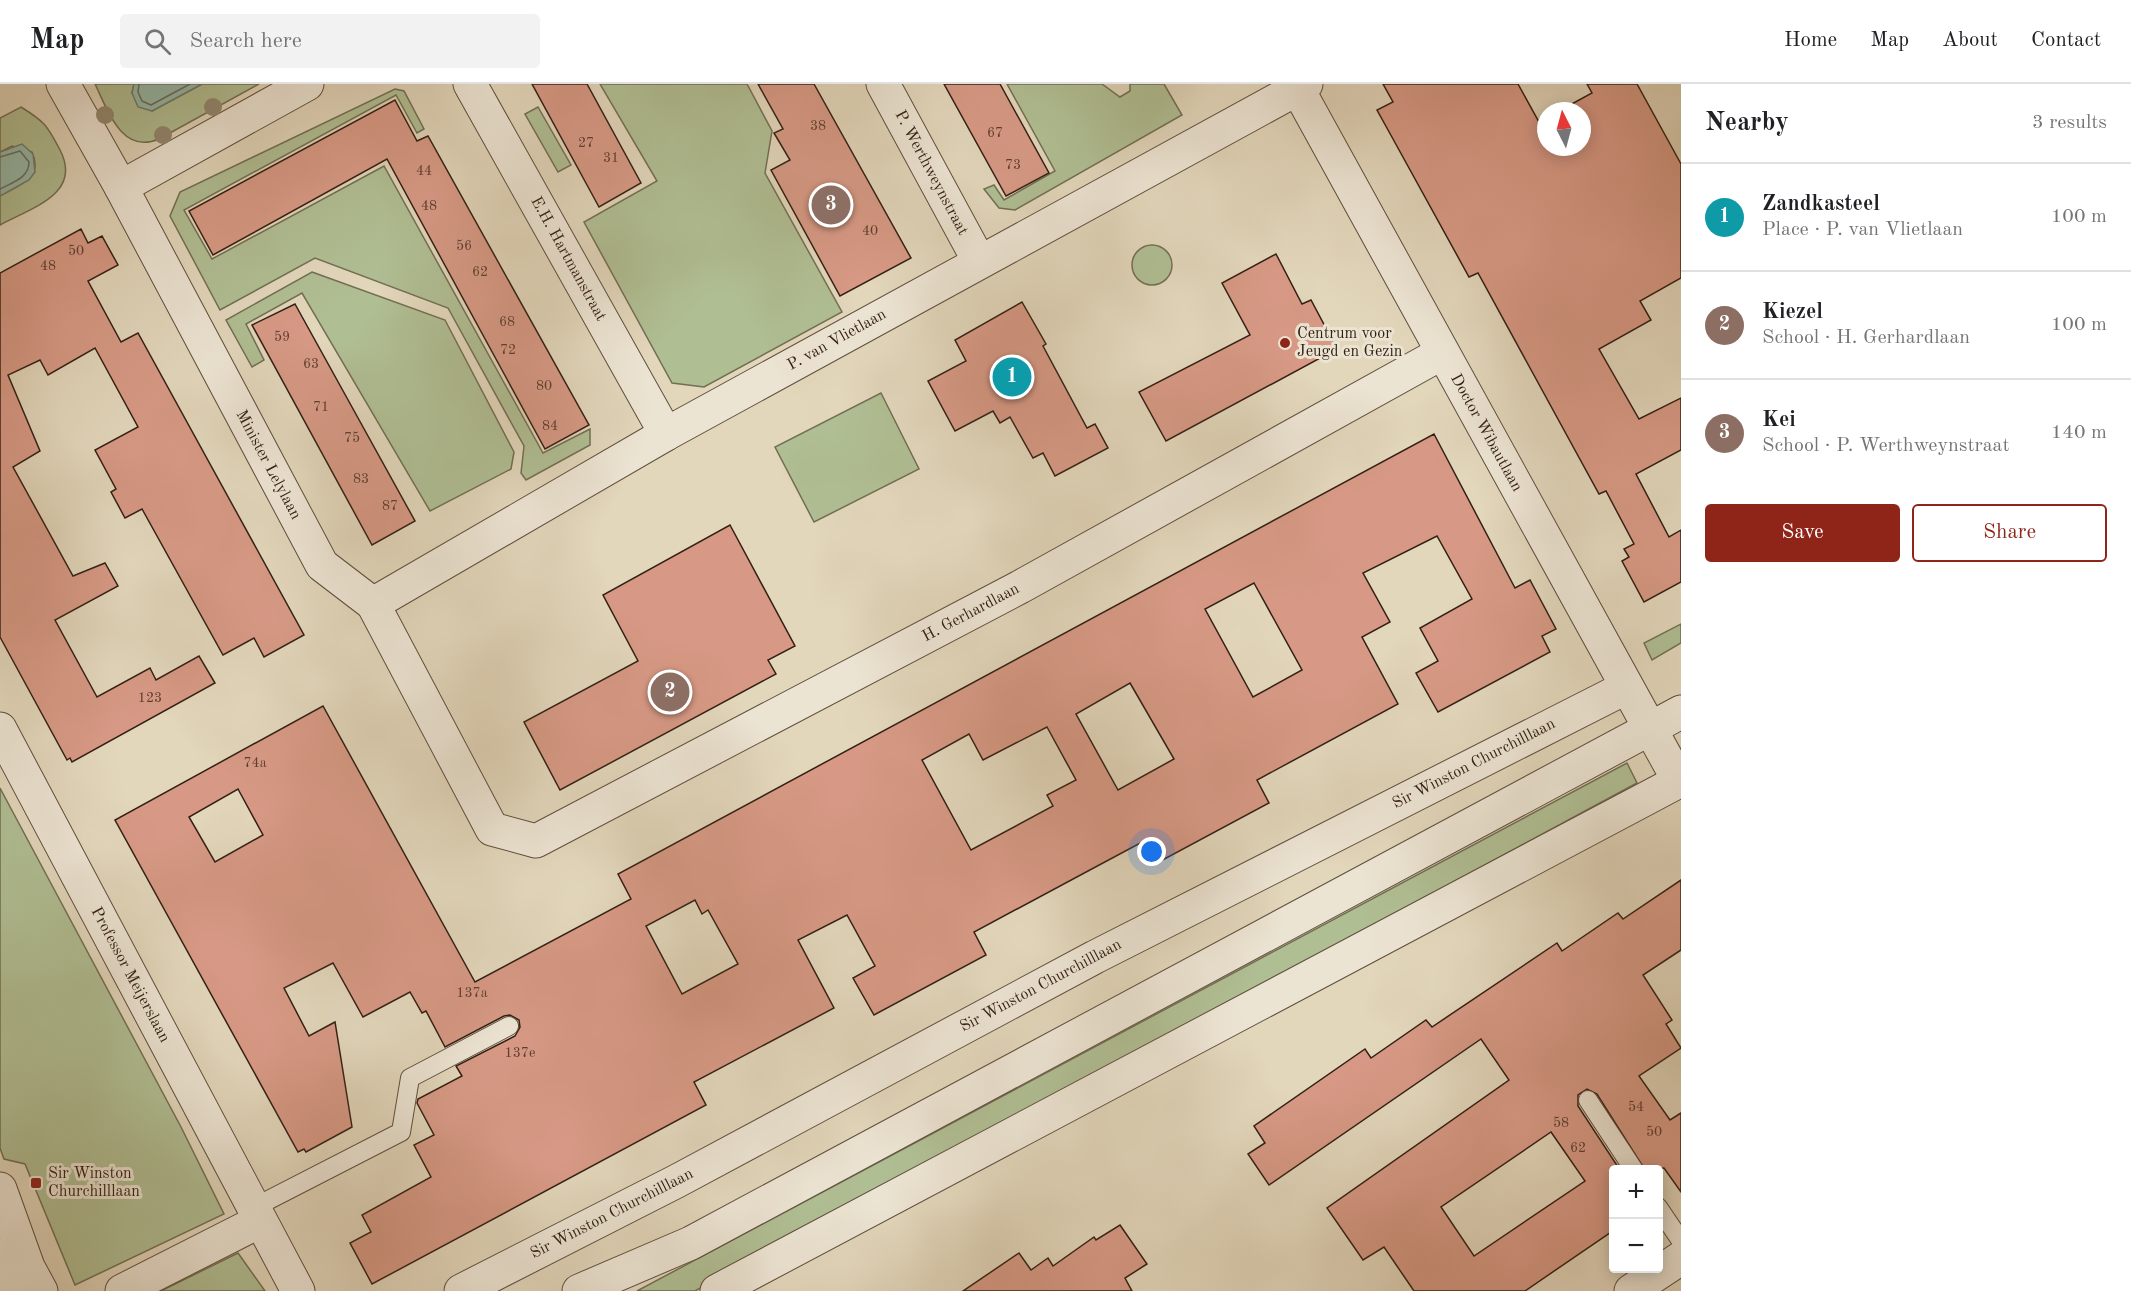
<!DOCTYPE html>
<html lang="en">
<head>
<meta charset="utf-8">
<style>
  :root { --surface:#fff; --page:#f2f2f2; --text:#202124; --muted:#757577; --line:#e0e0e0; --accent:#8f2418 }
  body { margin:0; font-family:"Old Standard TT",serif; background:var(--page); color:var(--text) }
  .controls { position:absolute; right:18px; bottom:18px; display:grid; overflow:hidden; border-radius:6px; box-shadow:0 3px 15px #0003 }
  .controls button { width:54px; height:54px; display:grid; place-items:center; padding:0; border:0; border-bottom:2px solid var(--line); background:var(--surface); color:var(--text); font:30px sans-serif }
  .compass { position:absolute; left:1537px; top:18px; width:54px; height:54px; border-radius:50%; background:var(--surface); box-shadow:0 3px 15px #0003; rotate:354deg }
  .you { position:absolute; left:1152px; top:768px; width:21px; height:21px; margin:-15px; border:4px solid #fff; border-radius:50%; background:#1a73e8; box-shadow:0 0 0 9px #1a73e833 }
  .badge { display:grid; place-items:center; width:39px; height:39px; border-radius:50%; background:var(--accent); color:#fff; font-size:20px; font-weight:700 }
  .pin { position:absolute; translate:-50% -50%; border:3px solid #fff; box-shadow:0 2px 6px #0006 }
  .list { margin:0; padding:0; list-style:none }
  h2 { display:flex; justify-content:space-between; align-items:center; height:78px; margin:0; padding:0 24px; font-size:26px }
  h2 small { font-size:20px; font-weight:400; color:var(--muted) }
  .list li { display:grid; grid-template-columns:39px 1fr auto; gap:18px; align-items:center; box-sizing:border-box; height:108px; padding:0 24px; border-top:2px solid var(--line) }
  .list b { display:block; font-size:22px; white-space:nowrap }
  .list p { margin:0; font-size:20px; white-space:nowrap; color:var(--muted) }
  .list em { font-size:20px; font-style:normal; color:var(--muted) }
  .actions { display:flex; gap:12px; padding:18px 24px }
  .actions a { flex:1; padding:14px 0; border:2px solid var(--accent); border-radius:6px; text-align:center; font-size:21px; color:var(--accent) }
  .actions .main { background:var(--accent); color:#fff }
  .icon { flex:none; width:33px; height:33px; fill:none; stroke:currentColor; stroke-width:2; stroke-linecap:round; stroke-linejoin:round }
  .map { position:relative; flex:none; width:1681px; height:1207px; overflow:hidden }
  header { display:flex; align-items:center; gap:36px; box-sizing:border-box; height:84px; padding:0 30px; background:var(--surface); border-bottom:2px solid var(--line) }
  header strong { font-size:28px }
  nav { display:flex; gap:33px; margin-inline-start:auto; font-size:21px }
  .search { width:420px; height:54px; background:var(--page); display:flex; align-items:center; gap:15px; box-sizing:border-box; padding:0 21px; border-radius:6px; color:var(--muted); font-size:22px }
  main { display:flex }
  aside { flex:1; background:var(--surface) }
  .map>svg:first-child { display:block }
  .green { fill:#b0be93; stroke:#726f54; stroke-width:1.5 }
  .water { fill:#96baaa; stroke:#6e7c6e; stroke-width:1.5 }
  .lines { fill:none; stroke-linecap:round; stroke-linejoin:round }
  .shore { stroke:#646d5f; stroke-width:1.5 }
  .building { fill:#d79985; stroke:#332014; stroke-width:1.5; fill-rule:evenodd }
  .service-casing { stroke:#5f4e3e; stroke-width:20 }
  .minor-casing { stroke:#5f4e3e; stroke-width:35 }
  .tertiary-casing { stroke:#5f4e3e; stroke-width:35 }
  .service { stroke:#ece4d3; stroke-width:18 }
  .minor { stroke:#ece4d3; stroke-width:33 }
  .tertiary { stroke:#ece4d3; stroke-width:33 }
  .tree { fill:#938871 }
  .poi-dot { fill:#8f2418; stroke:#ece4d3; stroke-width:2 }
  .labels { text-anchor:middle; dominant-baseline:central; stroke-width:6; stroke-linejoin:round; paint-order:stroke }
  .number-label { font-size:14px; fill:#5c3e30 }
  .street-label { font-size:16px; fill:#332014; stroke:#ece4d3 }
  .poi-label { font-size:16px; fill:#332014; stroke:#ece4d3; text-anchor:start }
</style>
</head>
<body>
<header>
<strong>Map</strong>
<div class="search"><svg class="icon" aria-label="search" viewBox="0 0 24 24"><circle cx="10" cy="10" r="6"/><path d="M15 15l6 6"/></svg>Search here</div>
<nav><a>Home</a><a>Map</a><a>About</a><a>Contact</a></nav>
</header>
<main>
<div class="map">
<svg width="1681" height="1207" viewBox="0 0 1681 1207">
  <rect width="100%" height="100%" fill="#e2d6bb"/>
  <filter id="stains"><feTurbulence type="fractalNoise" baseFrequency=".00333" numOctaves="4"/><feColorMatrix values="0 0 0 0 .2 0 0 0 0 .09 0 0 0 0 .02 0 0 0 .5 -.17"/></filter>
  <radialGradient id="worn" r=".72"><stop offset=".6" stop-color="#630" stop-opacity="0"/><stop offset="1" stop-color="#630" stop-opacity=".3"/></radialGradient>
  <g class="green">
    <path d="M 95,0 L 134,0 L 132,9 L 152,27 L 202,0 L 259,0 L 159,55 C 122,71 108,27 95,0 Z"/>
    <path d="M 600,0 L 747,0 L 772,47 L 765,89 L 842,228 L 704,303 L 672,299 L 584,138 L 657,97 Z"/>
    <path d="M 1007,0 L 1102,0 L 1120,13 L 1130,7 L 1130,0 L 1164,0 L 1182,31 L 1015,126 L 999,124 L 984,105 L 994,101 L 1004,116 L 1055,87 Z"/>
    <path d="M 395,5 L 404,7 L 424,45 L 417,49 L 396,11 L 184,126 L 212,175 L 384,82 L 543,369 L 590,345 L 590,361 L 526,396 L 521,389 L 524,362 L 448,224 L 315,174 L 220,226 L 170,132 L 180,108 Z"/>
    <path d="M 21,23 C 45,38 47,41 60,66 C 83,110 31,124 0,141 L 0,112 C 19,101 44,94 32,68 L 12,62 L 0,68 L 0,34 Z"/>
    <path d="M 538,23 L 571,81 L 558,88 L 525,30 Z"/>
    <circle cx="1152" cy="181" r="20"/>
    <path d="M 312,188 L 445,236 L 514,368 L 511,385 L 430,427 L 302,209 L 246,240 L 264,276 L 252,283 L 226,236 Z"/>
    <path d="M 881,309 L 919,385 L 814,438 L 775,363 Z"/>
    <path d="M 1681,540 L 1681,559 L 1652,576 L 1644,559 Z"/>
    <path d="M 1627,679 L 1637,699 L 695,1207 L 637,1207 Z"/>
    <path d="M 0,704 L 181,1043 L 224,1130 L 75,1201 L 25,1080 L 4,1075 L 0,1064 Z"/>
    <path d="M 238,1169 L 265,1207 L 161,1207 Z"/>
  </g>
  <g class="water">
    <path d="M 134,0 L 202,0 L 152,27 L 138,23 L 132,9 Z"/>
    <path d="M 22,60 L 33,70 L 35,88 L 29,96 L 0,112 L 0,68 Z"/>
  </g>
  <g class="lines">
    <g class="shore">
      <path d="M 139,0 L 138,8 L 142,17 L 151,21 L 190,0"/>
      <path d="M 0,73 L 20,67 L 29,78 C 29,94 13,98 0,105"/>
    </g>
  </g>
  <g class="building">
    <path d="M 532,0 L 587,0 L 641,99 L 599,123 Z"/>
    <path d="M 758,0 L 814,0 L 911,174 L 840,212 L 771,86 L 790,76 L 774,49 L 783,45 Z"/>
    <path d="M 944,0 L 1000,0 L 1049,89 L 1006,112 Z"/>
    <path d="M 1383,0 L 1518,0 L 1539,38 L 1546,34 L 1546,63 L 1582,63 L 1582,27 L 1559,27 L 1592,9 L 1587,0 L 1637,0 L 1681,80 L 1681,194 L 1640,217 L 1651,236 L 1599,265 L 1639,335 L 1681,314 L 1681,366 L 1636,390 L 1669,453 L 1681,446 L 1681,498 L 1644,518 L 1622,477 L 1629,473 L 1624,465 L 1634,460 L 1606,407 L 1599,410 L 1478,189 L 1469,193 L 1393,55 L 1377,26 L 1393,18 Z"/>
    <path d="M 395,16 L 417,57 L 428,52 L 589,341 L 545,365 L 387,75 L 213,171 L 189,127 Z"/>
    <path d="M 81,145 L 88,159 L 102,152 L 118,181 L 88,197 L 121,258 L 138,249 L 304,551 L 264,573 L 254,554 L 223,571 L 142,425 L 125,434 L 111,408 L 116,405 L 95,366 L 138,343 L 95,264 L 48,291 L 40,276 L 8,291 L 40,367 L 13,383 L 73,492 L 105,479 L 118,502 L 55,536 L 97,613 L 150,584 L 156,596 L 199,572 L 215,599 L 72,678 L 70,674 L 67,676 L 0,553 L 0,189 Z"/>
    <path d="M 1276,170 L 1302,220 L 1311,216 L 1337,265 L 1166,357 L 1139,308 L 1250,251 L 1222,199 Z"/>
    <path d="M 1022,218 L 1046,260 L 1043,262 L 1087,344 L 1095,340 L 1108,364 L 1055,392 L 1043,369 L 1033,374 L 1010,333 L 1000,339 L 993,327 L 955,347 L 928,297 L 966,277 L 955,256 Z"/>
    <path d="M 295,220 L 415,437 L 372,461 L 252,241 Z"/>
    <path d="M 1434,350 L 1515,504 L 1530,496 L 1556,545 L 1542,552 L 1550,568 L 1438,628 L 1416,589 L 1438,577 L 1420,544 L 1472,515 L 1437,452 L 1363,489 L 1390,538 L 1362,553 L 1398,620 L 1257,696 L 1269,719 L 1157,779 L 1144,757 L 1088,787 L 974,848 L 986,871 L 874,931 L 853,894 L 875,882 L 847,831 L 798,856 L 834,924 L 694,998 L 706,1021 L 372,1200 L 350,1159 L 371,1148 L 362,1131 L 431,1093 L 414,1061 L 434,1051 L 417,1019 L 418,1015 L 462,992 L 456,982 L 515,952 L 520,943 L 519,936 L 510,931 L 504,932 L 445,963 L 426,927 L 422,929 L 410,908 L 363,933 L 333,879 L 284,904 L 309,952 L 335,938 L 352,1043 L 306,1068 L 304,1065 L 298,1068 L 115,736 L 323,622 L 475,898 L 631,815 L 618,790 ZM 1254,499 L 1302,586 L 1253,613 L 1205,525 ZM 1130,599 L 1174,675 L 1118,706 L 1076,630 ZM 1047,643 L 1076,696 L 1047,711 L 1053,722 L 971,766 L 922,676 L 969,650 L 983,676 ZM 238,705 L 263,751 L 215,778 L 189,733 ZM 695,816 L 702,830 L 708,826 L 738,880 L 682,910 L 646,842 Z"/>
    <path d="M 730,441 L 795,562 L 768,576 L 776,590 L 560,706 L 524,638 L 638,577 L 603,511 Z"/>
    <path d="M 1681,796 L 1681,866 L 1643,891 L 1672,936 L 1666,940 L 1681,964 L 1639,992 L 1670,1036 L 1681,1029 L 1681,1108 L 1664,1084 L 1645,1086 L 1597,1010 L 1587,1005 L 1578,1011 L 1578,1022 L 1620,1086 L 1614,1086 L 1614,1146 L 1525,1207 L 1414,1207 L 1384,1163 L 1363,1176 L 1327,1124 L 1509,996 L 1481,955 L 1269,1101 L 1248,1070 L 1265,1059 L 1254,1042 L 1365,965 L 1371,974 L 1426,936 L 1432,943 L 1557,859 L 1562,867 L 1618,829 L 1623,835 ZM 1551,1048 L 1585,1097 L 1474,1172 L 1441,1123 Z"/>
    <path d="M 1120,1141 L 1147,1180 L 1125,1194 L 1132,1207 L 963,1207 L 1019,1169 L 1031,1186 L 1048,1174 L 1053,1182 L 1094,1153 L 1096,1156 Z"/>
  </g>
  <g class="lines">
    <defs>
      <g id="service">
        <path d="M 1588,1016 L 1634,1086"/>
        <path d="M 1658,1123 L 1681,1157"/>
        <path d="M 253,1124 L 401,1048 L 410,994 L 509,942"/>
      </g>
      <g id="minor">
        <path d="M 63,0 L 121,103 L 322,481 L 373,520 L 492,745 L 536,757 L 1020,503 L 1442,269"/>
        <path d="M 470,0 L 666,350"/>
        <path d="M 883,0 L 979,177"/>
        <path d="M 1295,0 L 1679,697"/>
        <path d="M 121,103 L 307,0"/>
        <path d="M 373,520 L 666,350 L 1306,0"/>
        <path d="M 0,645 L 298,1207"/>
        <path d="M 122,1207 L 260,1137"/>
        <path d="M 461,1207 L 677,1097 L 1095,873 L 1625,604"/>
        <path d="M 1631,1207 L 1681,1174"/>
      </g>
      <g id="tertiary">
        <path d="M 0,1105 L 28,1183 L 41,1207"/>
        <path d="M 0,1171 L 14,1207"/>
        <path d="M 579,1207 L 691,1159 L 1681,628"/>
        <path d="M 717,1207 L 1681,696"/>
      </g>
    </defs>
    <use href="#service" class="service-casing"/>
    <use href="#minor" class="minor-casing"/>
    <use href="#tertiary" class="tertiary-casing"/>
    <use href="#service" class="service"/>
    <use href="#minor" class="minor"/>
    <use href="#tertiary" class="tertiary"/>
  </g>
  <g class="tree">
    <circle cx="213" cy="23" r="9"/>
    <circle cx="105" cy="31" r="9"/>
    <circle cx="163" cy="51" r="9"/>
  </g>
  <g class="poi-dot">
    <circle cx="1285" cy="259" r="6"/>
    <rect x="30" y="1093" width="12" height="12" rx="3"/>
  </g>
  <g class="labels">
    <g class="number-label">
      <text x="818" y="42">38</text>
      <text x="995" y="49">67</text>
      <text x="586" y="59">27</text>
      <text x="611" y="74">31</text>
      <text x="1013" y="81">73</text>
      <text x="424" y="87">44</text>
      <text x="429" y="122">48</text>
      <text x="870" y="147">40</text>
      <text x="464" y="162">56</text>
      <text x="76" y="167">50</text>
      <text x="48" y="182">48</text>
      <text x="480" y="188">62</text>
      <text x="507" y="238">68</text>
      <text x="282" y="253">59</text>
      <text x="508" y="266">72</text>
      <text x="311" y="280">63</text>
      <text x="544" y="302">80</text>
      <text x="321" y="323">71</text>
      <text x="550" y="342">84</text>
      <text x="352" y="354">75</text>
      <text x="361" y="395">83</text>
      <text x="390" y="422">87</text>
      <text x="150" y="614">123</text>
      <text x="255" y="679">74a</text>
      <text x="472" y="909">137a</text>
      <text x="520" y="969">137e</text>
      <text x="1636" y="1023">54</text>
      <text x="1561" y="1039">58</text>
      <text x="1654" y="1048">50</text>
      <text x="1578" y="1064">62</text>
    </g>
    <g class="street-label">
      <text transform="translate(931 89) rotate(62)">P. Werthweynstraat</text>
      <text transform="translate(568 175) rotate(61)">E.H. Hartmanstraat</text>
      <text transform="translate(837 256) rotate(-29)">P. van Vlietlaan</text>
      <text transform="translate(1486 349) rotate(61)">Doctor Wibautlaan</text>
      <text transform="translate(268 381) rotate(62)">Minister Lelylaan</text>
      <text transform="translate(971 529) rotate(-28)">H. Gerhardlaan</text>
      <text transform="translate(1474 680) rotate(-27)">Sir Winston Churchilllaan</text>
      <text transform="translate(130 891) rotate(62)">Professor Meijerslaan</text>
      <text transform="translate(1041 902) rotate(-28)">Sir Winston Churchilllaan</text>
      <text transform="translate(612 1130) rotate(-27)">Sir Winston Churchilllaan</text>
    </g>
    <g class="poi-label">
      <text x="1297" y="250">Centrum voor<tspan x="1297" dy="18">Jeugd en Gezin</tspan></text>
      <text x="48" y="1090">Sir Winston<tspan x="48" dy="18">Churchilllaan</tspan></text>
    </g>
  </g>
  <rect width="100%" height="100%" filter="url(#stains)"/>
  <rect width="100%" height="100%" fill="url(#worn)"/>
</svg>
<div class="controls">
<button>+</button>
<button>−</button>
</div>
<svg class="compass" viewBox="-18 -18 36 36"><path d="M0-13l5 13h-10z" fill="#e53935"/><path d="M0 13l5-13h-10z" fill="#757577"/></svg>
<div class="you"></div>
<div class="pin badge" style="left:1012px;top:293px;background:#0f9aa8">1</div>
<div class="pin badge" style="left:670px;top:608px;background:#8d6e63">2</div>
<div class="pin badge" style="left:831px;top:121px;background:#8d6e63">3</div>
</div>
<aside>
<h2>Nearby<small>3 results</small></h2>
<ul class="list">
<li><span class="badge" style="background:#0f9aa8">1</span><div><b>Zandkasteel</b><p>Place · P. van Vlietlaan</p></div><em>100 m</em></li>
<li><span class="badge" style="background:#8d6e63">2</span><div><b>Kiezel</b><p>School · H. Gerhardlaan</p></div><em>100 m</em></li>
<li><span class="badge" style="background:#8d6e63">3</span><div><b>Kei</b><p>School · P. Werthweynstraat</p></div><em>140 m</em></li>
</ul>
<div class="actions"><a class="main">Save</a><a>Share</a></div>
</aside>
</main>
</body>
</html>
